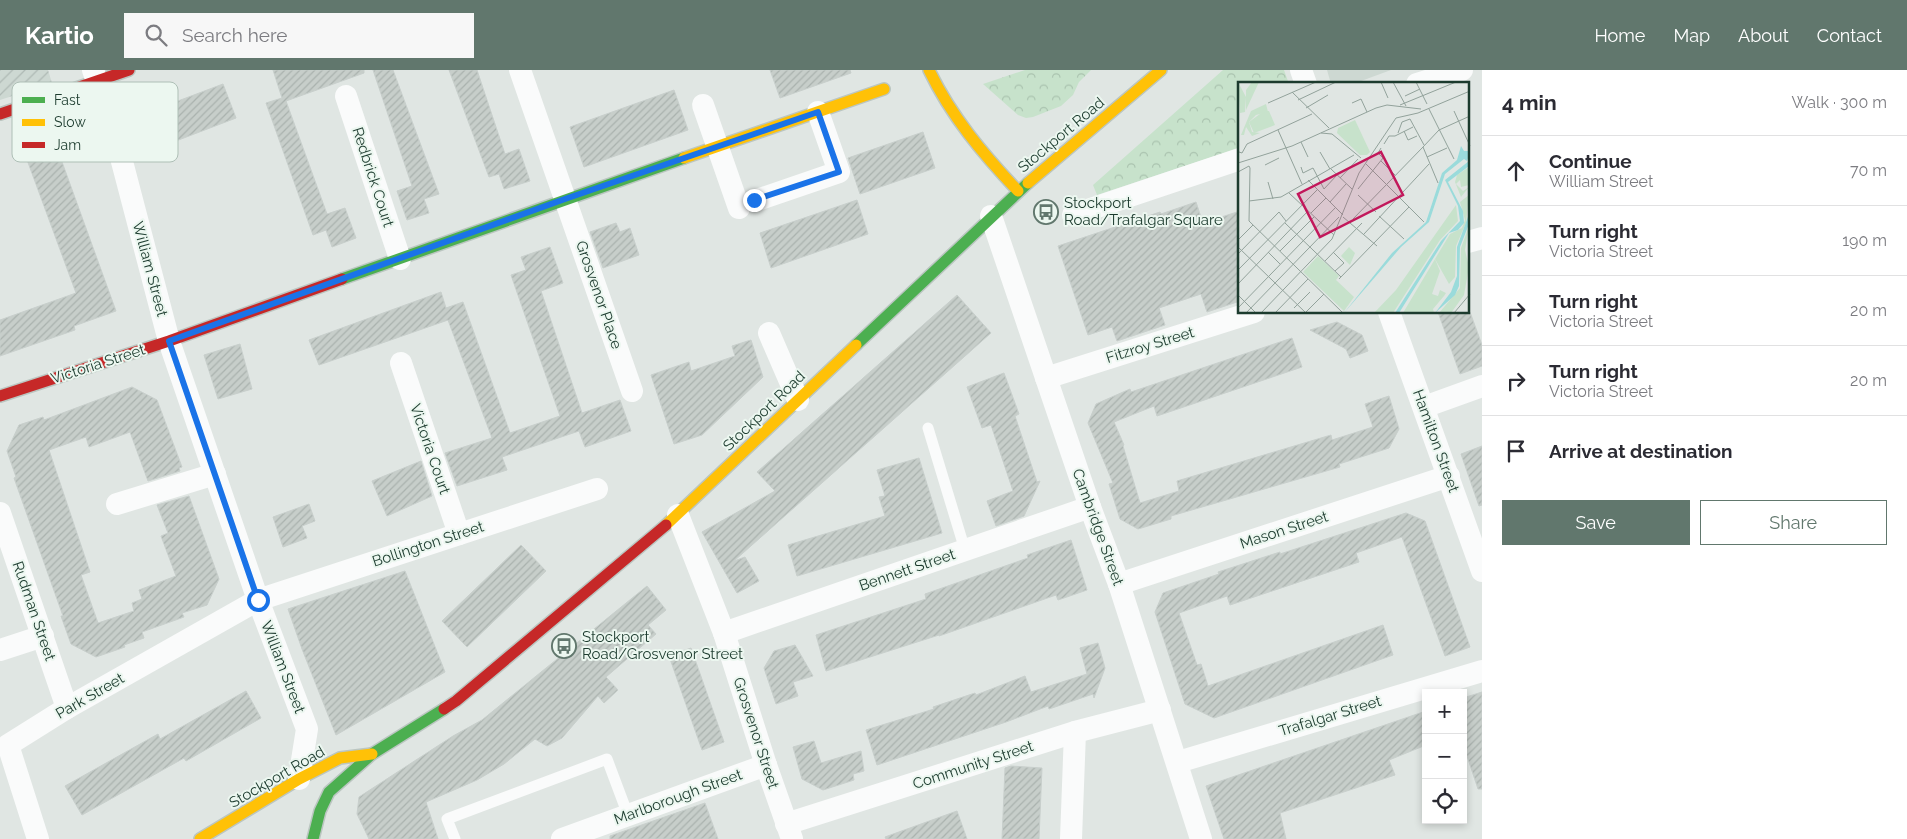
<!DOCTYPE html>
<html lang="en">
<head>
<meta charset="utf-8">
<style>
  :root { --surface:#fff; --page:#f7f7f7; --text:#2b2b33; --muted:#7c7c81; --line:#e1e1e2; --accent:#61776d }
  body { margin:0; font-family:Raleway,sans-serif; background:var(--page); color:var(--text) }
  .controls { position:absolute; right:15px; bottom:15px; display:grid; overflow:hidden; border-radius:0px; box-shadow:0 2px 8px #0003 }
  .controls button { width:45px; height:45px; display:grid; place-items:center; padding:0; border:0; border-bottom:1px solid var(--line); background:var(--surface); color:var(--text); font:25px sans-serif }
  .stop { position:absolute; width:15px; height:15px; margin:-11px; border:4px solid #1a73e8; border-radius:50%; background:#fff }
  .stop.end { background:#1a73e8; border-color:#fff; box-shadow:0 1px 5px #0008 }
  .list { margin:0; padding:0; list-style:none }
  h2 { display:flex; justify-content:space-between; align-items:center; height:65px; margin:0; padding:0 20px; font-size:21px }
  h2 small { font-size:16px; font-weight:400; color:var(--muted) }
  .list li { display:grid; grid-template-columns:32px 1fr auto; gap:15px; align-items:center; box-sizing:border-box; height:70px; padding:0 20px; border-top:1px solid var(--line) }
  .list b { display:block; font-size:19px; white-space:nowrap }
  .list p { margin:0; font-size:16px; white-space:nowrap; color:var(--muted) }
  .list em { font-size:16px; font-style:normal; color:var(--muted) }
  .actions { display:flex; gap:10px; padding:15px 20px }
  .actions a { flex:1; padding:11px 0; border:1px solid var(--accent); border-radius:0px; text-align:center; font-size:18px; color:var(--accent) }
  .actions .main { background:var(--accent); color:#fff }
  .icon { flex:none; width:28px; height:28px; fill:none; stroke:currentColor; stroke-width:2; stroke-linecap:round; stroke-linejoin:round }
  .map { position:relative; flex:none; width:1482px; height:769px; overflow:hidden }
  header { display:flex; align-items:center; gap:30px; box-sizing:border-box; height:70px; padding:0 25px; background:var(--accent); color:#fff }
  header strong { font-size:24px }
  nav { display:flex; gap:28px; margin-inline-start:auto; font-size:18px }
  .search { width:350px; height:45px; background:var(--page); display:flex; align-items:center; gap:12px; box-sizing:border-box; padding:0 18px; border-radius:0px; color:var(--muted); font-size:19px }
  main { display:flex }
  aside { flex:1; background:var(--surface) }
  .map>svg:first-child { display:block }
  .built { fill:#cdd8d2 }
  .industrial { fill:url(#industrial-furrows) }
  .park { fill:url(#park-crowns) }
  .building { fill:url(#building-hatch); stroke:#c8cfcc }
  .lines { fill:none; stroke-linecap:round; stroke-linejoin:round }
  .fast-casing { stroke:#bbc6c1; stroke-width:14 }
  .slow-casing { stroke:#bbc6c1; stroke-width:14 }
  .jam-casing { stroke:#bbc6c1; stroke-width:14 }
  .lane { stroke:#fafbfb; stroke-width:11 }
  .street { stroke:#fafbfb; stroke-width:22 }
  .fast { stroke:#4caf50; stroke-width:11 }
  .slow { stroke:#ffc107; stroke-width:11 }
  .jam { stroke:#c62828; stroke-width:11 }
  .route { stroke:#1a73e8; stroke-width:6 }
  .labels { text-anchor:middle; dominant-baseline:central; stroke-width:4; stroke-linejoin:round; paint-order:stroke }
  .street-label { font-size:15px; fill:#1c3b2e; stroke:#ecf7f0 }
  .poi-label { font-size:15px; fill:#1c3b2e; stroke:#ecf7f0; text-anchor:start }
  .inset-road { fill:none; stroke:#92a29b; stroke-width:1 }
  .view { fill:#c2185b; fill-opacity:0.15; stroke:#c2185b; stroke-width:2.5 }
  .inset-edge { fill:none; stroke:#1c3b2e; stroke-width:2.5 }
  .key { fill:#ecf7f0; stroke:#aebfb6; stroke-width:1 }
  .key-label { font-size:14px; fill:#1c3b2e }
</style>
</head>
<body>
<header>
<strong>Kartio</strong>
<div class="search"><svg class="icon" aria-label="search" viewBox="0 0 24 24"><circle cx="10" cy="10" r="6"/><path d="M15 15l6 6"/></svg>Search here</div>
<nav><a>Home</a><a>Map</a><a>About</a><a>Contact</a></nav>
</header>
<main>
<div class="map">
<svg width="1482" height="769" viewBox="0 0 1482 769">
  <defs>
    <pattern id="industrial-furrows" width="10" height="10" patternUnits="userSpaceOnUse" patternTransform="scale(1.25)"><rect width="10" height="10" fill="#cdd8d2"/><path d="M-1 1l2-2M0 10L10 0M9 11l2-2" fill="none" stroke="#afbab5"/></pattern>
    <pattern id="park-crowns" width="20" height="18" patternUnits="userSpaceOnUse" patternTransform="scale(1.25)"><rect width="20" height="18" fill="#c7e2cb"/><path d="M2 6a3 3 0 1 1 6 0M12 15a3 3 0 1 1 6 0" fill="none" stroke="#aac3af"/></pattern>
    <pattern id="building-hatch" width="6" height="6" patternUnits="userSpaceOnUse" patternTransform="scale(1.25)"><rect width="6" height="6" fill="#c7ceca"/><path d="M-1 1l2-2M0 6l6-6M5 7l2-2" fill="none" stroke="#aab2ae"/></pattern>
  </defs>
  <rect width="100%" height="100%" fill="#e0e6e3"/>
  <path class="built" d="M 1327,0 L 1391,0 L 1353,14 L 1331,14 Z"/>
  <path class="industrial" d="M 0,0 L 48,0 L 52,13 L 0,30 Z"/>
  <g class="park">
    <path d="M 1025,0 L 1091,0 L 1079,12 L 1073,25 L 1061,36 L 1033,47 L 1026,48 L 1018,45 L 983,14 Z"/>
    <path d="M 1223,0 L 1284,0 L 1289,14 L 1240,14 L 1239,78 L 1097,125 L 1093,115 Z"/>
  </g>
  <g class="building">
    <path d="M 273,0 L 364,0 L 364,3 L 286,31 L 327,144 L 345,138 L 356,168 L 332,177 L 326,160 L 313,165 L 266,33 L 282,28 Z"/>
    <path d="M 373,0 L 393,0 L 439,124 L 424,129 L 429,143 L 407,150 L 397,121 L 412,116 Z"/>
    <path d="M 449,0 L 477,0 L 505,84 L 519,79 L 530,111 L 504,119 L 499,104 L 489,107 Z"/>
    <path d="M 770,0 L 850,0 L 851,3 L 780,28 Z"/>
    <path d="M 223,14 L 236,48 L 134,87 L 125,51 Z"/>
    <path d="M 674,20 L 688,60 L 584,97 L 570,57 Z"/>
    <path d="M 49,56 L 116,241 L 74,256 L 75,260 L 0,286 L 0,250 L 76,223 L 19,68 Z"/>
    <path d="M 923,62 L 935,98 L 860,124 L 848,88 Z"/>
    <path d="M 857,130 L 868,164 L 771,198 L 760,163 Z"/>
    <path d="M 1196,132 L 1203,153 L 1240,141 L 1240,231 L 1207,242 L 1201,224 L 1159,238 L 1165,255 L 1117,271 L 1112,257 L 1088,265 L 1058,176 L 1160,142 L 1161,144 Z"/>
    <path d="M 616,153 L 620,162 L 630,158 L 639,185 L 603,198 L 590,162 Z"/>
    <path d="M 550,177 L 563,213 L 541,221 L 582,343 L 620,330 L 631,361 L 585,377 L 579,361 L 502,387 L 507,400 L 457,416 L 445,383 L 492,368 L 448,250 L 319,295 L 309,270 L 441,222 L 446,238 L 463,232 L 510,363 L 560,346 L 511,205 L 526,200 L 521,187 Z"/>
    <path d="M 957,225 L 991,263 L 734,491 L 745,487 L 759,511 L 737,523 L 702,462 L 775,421 L 757,402 Z"/>
    <path d="M 1438,242 L 1470,242 L 1482,275 L 1482,296 L 1460,304 Z"/>
    <path d="M 1337,252 L 1362,265 L 1368,281 L 1350,288 L 1346,279 L 1310,260 Z"/>
    <path d="M 1292,268 L 1302,297 L 1157,346 L 1154,336 L 1114,352 L 1124,375 L 1123,376 L 1140,433 L 1179,421 L 1177,411 L 1331,365 L 1332,370 L 1373,357 L 1365,334 L 1389,326 L 1399,359 L 1389,378 L 1339,394 L 1340,397 L 1171,446 L 1171,449 L 1138,459 L 1120,449 L 1109,414 L 1113,413 L 1088,353 L 1096,334 L 1130,319 L 1131,322 Z"/>
    <path d="M 751,270 L 763,307 L 702,365 L 674,374 L 651,305 L 689,292 L 691,301 L 735,286 L 732,276 Z"/>
    <path d="M 240,274 L 252,319 L 218,329 L 204,285 Z"/>
    <path d="M 1004,303 L 1019,344 L 1015,346 L 1037,412 L 1040,411 L 1024,446 L 996,456 L 987,431 L 1013,421 L 991,355 L 982,358 L 967,317 Z"/>
    <path d="M 132,317 L 157,330 L 182,397 L 179,398 L 180,401 L 148,411 L 130,362 L 89,377 L 86,367 L 49,380 L 90,502 L 81,505 L 98,553 L 134,541 L 132,533 L 142,529 L 139,520 L 176,506 L 161,466 L 168,463 L 157,435 L 189,426 L 219,509 L 207,535 L 182,543 L 184,547 L 142,562 L 144,568 L 124,575 L 125,577 L 96,587 L 71,574 L 61,546 L 63,546 L 14,408 L 16,407 L 7,381 L 19,355 L 43,347 L 44,350 Z"/>
    <path d="M 1482,376 L 1482,435 L 1479,436 L 1461,384 Z"/>
    <path d="M 919,388 L 942,463 L 797,506 L 788,475 L 885,446 L 879,427 L 885,426 L 877,400 Z"/>
    <path d="M 421,391 L 432,426 L 387,446 L 372,411 Z"/>
    <path d="M 309,434 L 315,451 L 302,456 L 307,468 L 283,477 L 273,447 Z"/>
    <path d="M 1406,443 L 1425,451 L 1470,577 L 1445,586 L 1402,467 L 1356,483 L 1359,492 L 1230,535 L 1227,526 L 1179,543 L 1197,595 L 1201,594 L 1208,616 L 1383,555 L 1393,585 L 1214,648 L 1185,634 L 1155,542 L 1163,523 L 1219,504 L 1218,502 L 1280,482 L 1280,484 Z"/>
    <path d="M 1071,470 L 1087,520 L 1058,530 L 1056,525 L 939,566 L 939,565 L 826,601 L 816,565 L 926,529 L 925,524 L 1028,488 L 1027,485 Z"/>
    <path d="M 521,475 L 546,501 L 467,577 L 442,551 Z"/>
    <path d="M 405,501 L 445,602 L 336,665 L 302,579 L 288,539 Z"/>
    <path d="M 647,516 L 666,540 L 648,555 L 656,564 L 606,607 L 618,620 L 604,633 L 598,626 L 562,668 L 547,676 L 535,669 L 504,694 L 477,710 L 426,732 L 438,769 L 369,769 L 357,744 L 359,727 L 453,666 L 482,650 Z"/>
    <path d="M 1098,573 L 1105,598 L 1094,628 L 1093,624 L 1049,639 L 1048,636 L 1006,652 L 877,695 L 866,660 L 934,639 L 933,637 L 975,623 L 976,625 L 1025,606 L 1031,622 L 1087,604 L 1080,578 Z"/>
    <path d="M 795,575 L 813,606 L 793,612 L 798,626 L 776,634 L 764,598 L 774,581 Z"/>
    <path d="M 691,578 L 724,672 L 702,680 L 669,586 Z"/>
    <path d="M 246,621 L 261,648 L 186,691 L 184,688 L 82,745 L 65,716 L 158,664 L 160,669 Z"/>
    <path d="M 1482,622 L 1482,719 L 1478,719 L 1463,674 L 1463,628 Z"/>
    <path d="M 1426,641 L 1426,675 L 1389,690 L 1395,705 L 1280,743 L 1286,769 L 1224,769 L 1206,716 Z"/>
    <path d="M 814,671 L 821,693 L 861,681 L 864,701 L 853,704 L 854,710 L 823,720 L 802,709 L 793,677 Z"/>
    <path d="M 1011,696 L 1042,698 L 1039,769 L 1002,769 L 1005,698 Z"/>
    <path d="M 705,733 L 718,769 L 610,769 L 610,766 Z"/>
    <path d="M 957,741 L 967,769 L 886,769 L 885,767 Z"/>
  </g>
  <g class="lines">
    <defs>
      <g id="fast">
        <path d="M 342,209 L 684,88"/>
        <path d="M 856,275 L 1028,113"/>
        <path d="M 313,769 L 320,741 L 329,722 L 372,684 L 444,639"/>
      </g>
      <g id="slow">
        <path d="M 929,0 C 951,46 983,84 1018,121"/>
        <path d="M 684,88 L 884,19"/>
        <path d="M 1028,113 L 1161,0"/>
        <path d="M 666,455 L 856,275"/>
        <path d="M 200,769 L 299,709 L 340,688 L 372,684"/>
      </g>
      <g id="jam">
        <path d="M 0,44 L 129,0"/>
        <path d="M 0,326 L 169,271 L 342,209"/>
        <path d="M 444,639 L 456,631 L 666,455"/>
      </g>
    </defs>
    <use href="#fast" class="fast-casing"/>
    <use href="#slow" class="slow-casing"/>
    <use href="#jam" class="jam-casing"/>
    <g class="lane">
      <path d="M 928,358 L 965,480"/>
      <path d="M 455,769 L 447,749 L 607,689 L 628,745"/>
    </g>
    <g class="street">
      <path d="M 93,0 L 114,61 L 169,271 L 258,530 L 307,659 L 299,709"/>
      <path d="M 520,0 L 632,321"/>
      <path d="M 1301,0 L 1306,14"/>
      <path d="M 1417,14 L 1462,0"/>
      <path d="M 346,26 L 400,189"/>
      <path d="M 703,35 L 739,138"/>
      <path d="M 754,131 L 839,102 L 818,42"/>
      <path d="M 1073,145 L 1240,89"/>
      <path d="M 991,146 L 1090,437 L 1119,514 L 1201,769"/>
      <path d="M 1468,172 L 1482,168"/>
      <path d="M 1389,242 L 1482,501"/>
      <path d="M 769,263 L 798,330"/>
      <path d="M 401,293 L 459,464"/>
      <path d="M 1046,308 L 1254,242"/>
      <path d="M 1424,337 L 1482,316"/>
      <path d="M 117,434 L 215,404"/>
      <path d="M 0,443 L 67,638"/>
      <path d="M 678,445 L 724,563 L 766,695 L 792,769"/>
      <path d="M 1119,514 L 1449,406"/>
      <path d="M 724,563 L 1090,437"/>
      <path d="M 0,580 L 43,566"/>
      <path d="M 1178,692 L 1482,601"/>
      <path d="M 786,754 L 1075,662 L 1160,640"/>
      <path d="M 38,769 L 8,675 L 67,638 L 258,530 L 597,419"/>
      <path d="M 562,769 L 766,695"/>
      <path d="M 1071,769 L 1075,662"/>
    </g>
    <use href="#fast" class="fast"/>
    <use href="#slow" class="slow"/>
    <use href="#jam" class="jam"/>
  </g>
  <g class="lines">
    <path class="route" d="M 258,530 L 169,271 L 565,129 L 818,42 L 839,102 L 754,130"/>
  </g>
  <defs>
    <symbol id="bus-ring" viewBox="-11 -11 22 22"><circle r="9.5" fill="#ecf7f0" stroke="#61776d" stroke-width="1.5"/><path d="M-5-6H5V4H4V6H2V4H-2V6H-4V4H-5ZM-3.5-4V0h7V-4ZM-3.5 1.2v1.5H-2V1.2ZM2 1.2v1.5H3.5V1.2Z" fill="#61776d"/></symbol>
  </defs>
  <g fill-rule="evenodd">
    <use href="#bus-ring" x="1032" y="128" width="28" height="28"/>
    <use href="#bus-ring" x="550" y="562" width="28" height="28"/>
  </g>
  <g class="labels">
    <g class="street-label">
      <text transform="translate(1061 65) rotate(-40)">Stockport Road</text>
      <text transform="translate(373 107) rotate(72)">Redbrick Court</text>
      <text transform="translate(150 199) rotate(75)">William Street</text>
      <text transform="translate(599 225) rotate(71)">Grosvenor Place</text>
      <text transform="translate(1150 275) rotate(-17)">Fitzroy Street</text>
      <text transform="translate(98 294) rotate(-18)">Victoria Street</text>
      <text transform="translate(764 341) rotate(-44)">Stockport Road</text>
      <text transform="translate(1436 371) rotate(70)">Hamilton Street</text>
      <text transform="translate(430 379) rotate(71)">Victoria Court</text>
      <text transform="translate(1098 457) rotate(70)">Cambridge Street</text>
      <text transform="translate(1284 460) rotate(-18)">Mason Street</text>
      <text transform="translate(428 474) rotate(-18)">Bollington Street</text>
      <text transform="translate(907 500) rotate(-19)">Bennett Street</text>
      <text transform="translate(34 541) rotate(71)">Rudman Street</text>
      <text transform="translate(283 597) rotate(69)">William Street</text>
      <text transform="translate(90 626) rotate(-30)">Park Street</text>
      <text transform="translate(1330 646) rotate(-17)">Trafalgar Street</text>
      <text transform="translate(756 663) rotate(72)">Grosvenor Street</text>
      <text transform="translate(973 695) rotate(-18)">Community Street</text>
      <text transform="translate(277 707) rotate(-30)">Stockport Road</text>
      <text transform="translate(678 727) rotate(-20)">Marlborough Street</text>
    </g>
    <g class="poi-label">
      <text x="1064" y="133">Stockport<tspan x="1064" dy="17">Road/Trafalgar Square</tspan></text>
      <text x="582" y="567">Stockport<tspan x="582" dy="17">Road/Grosvenor Street</tspan></text>
    </g>
  </g>
  <g transform="translate(1238 12)">
    <rect width="231" height="231" fill="#e0e6e3"/>
    <path d="M 0,0 L 8,15 L 7,30 L 2,31 ZM 26,29 L 31,29 L 37,43 L 16,51 L 11,40 ZM 231,85 L 231,103 L 223,105 L 222,98 L 218,102 L 225,109 L 231,105 L 223,115 L 217,100 L 219,93 ZM 197,177 L 202,189 L 194,212 L 200,214 L 202,208 L 208,211 L 206,214 L 195,227 L 196,231 L 165,231 Z" fill="#c7e2cb"/>
    <path d="M 14,0 L 21,0 L 8,28 L 8,8 ZM 28,22 L 30,30 L 18,33 L 11,40 L 14,50 L 22,51 L 14,54 L 8,45 L 6,53 L 3,53 L 13,29 ZM 231,113 L 228,141 L 218,164 L 217,195 L 211,202 L 197,177 L 212,152 L 224,146 L 227,138 L 222,120 ZM 218,123 L 220,139 L 202,158 L 155,231 L 136,231 L 158,208 ZM 231,144 L 227,168 L 231,185 L 226,213 L 213,231 L 201,231 L 222,206 L 223,166 Z" fill="#c7e2cb"/>
    <path d="M 117,38 L 132,70 L 129,73 L 122,73 L 99,51 L 100,46 Z" fill="#c7e2cb"/>
    <path d="M 111,165 L 117,171 L 112,183 L 103,174 ZM 80,174 L 101,194 L 98,198 L 116,215 L 106,229 L 65,190 Z" fill="#c7e2cb"/>
    <path d="M 223,64 L 226,69 L 231,69 L 231,73 L 229,79 L 226,77 L 207,92 L 191,140 L 163,165 L 106,231 L 154,171 L 188,140 L 204,91 L 219,78 ZM 231,79 L 231,84 L 210,100 L 225,129 L 226,141 L 220,148 L 211,151 L 161,231 L 157,231 L 203,159 L 222,139 L 220,124 L 207,98 ZM 231,132 L 231,142 L 222,165 L 221,204 L 217,213 L 197,231 L 213,210 L 219,194 L 219,165 Z" fill="#9adbdb"/>
    <path class="inset-road" d="M 143,0 L 150,16M 155,0 L 168,24M 178,0 L 189,22M 54,10 L 91,46M 167,14 L 182,7M 60,18 L 98,0M 30,21 L 78,0M 114,21 L 123,17 L 129,30M 162,23 L 218,0M 68,26 L 90,13M 191,27 L 216,77M 216,29 L 232,64M 40,48 L 64,102M 166,49 L 170,58 L 179,54M 83,51 L 94,52 L 123,76M 160,51 L 164,40 L 172,37 L 186,63M 63,60 L 70,75M 146,62 L 151,54 L 157,54 L 175,45M 1,70 L 4,71 L 9,62 L 74,32M 82,70 L 92,87M 189,75 L 209,66M 143,79 L 157,93M 0,81 L 54,64 L 138,26 L 149,23 L 183,27M 128,82 L 186,140M 27,83 L 41,76M 63,85 L 65,91 L 75,86 L 86,107M 93,87 L 114,107M 0,90 L 11,84 L 12,86 L 11,139 L 105,231M 102,96 L 120,77M 70,98 L 105,133M 30,100 L 35,117M 200,101 L 185,65 L 201,48 L 232,34M 86,107 L 99,93M 120,107 L 145,76 L 140,71 L 143,66M 51,111 L 96,153M 120,113 L 138,130M 11,119 L 43,115 L 116,73M 92,120 L 108,102M 73,131 L 88,116M 141,134 L 166,157M 105,135 L 139,164M 115,137 L 185,65M 47,141 L 103,195M 126,152 L 191,82M 0,158 L 15,143M 0,165 L 68,231M 42,169 L 76,135M 30,170 L 42,182M 95,170 L 106,181 L 97,189M 0,172 L 41,130 L 48,139M 87,179 L 124,141M 0,188 L 79,108M 101,197 L 171,125M 0,202 L 70,129M 0,213 L 18,231M 0,226 L 98,125M 56,226 L 72,210M 8,231 L 101,135M 23,231 L 94,157 L 121,91 L 158,36 L 180,31 L 232,9M 37,231 L 70,197M 67,231 L 86,212M 216,231 L 232,212"/>
    <path class="view" d="M 143,70 L 165,113 L 82,155 L 60,112 Z"/>
    <rect width="231" height="231" class="inset-edge"/>
  </g>
  <rect x="12" y="12" width="166" height="80" rx="8" class="key"/>
  <rect x="22" y="27" width="23" height="6" fill="#4caf50"/>
  <rect x="22" y="49" width="23" height="7" fill="#ffc107"/>
  <rect x="22" y="72" width="23" height="6" fill="#c62828"/>
  <g class="key-label">
    <text x="54" y="35">Fast</text>
    <text x="54" y="57">Slow</text>
    <text x="54" y="80">Jam</text>
  </g>
</svg>
<div class="controls">
<button>+</button>
<button>−</button>
<button><svg class="icon" aria-label="locate" viewBox="0 0 24 24"><circle cx="12" cy="12" r="6"/><path d="M12 2v4M12 18v4M2 12h4M18 12h4"/></svg></button>
</div>
<div class="stop" style="left:258px;top:530px"></div>
<div class="stop end" style="left:754px;top:130px"></div>
</div>
<aside>
<h2>4 min<small>Walk · 300 m</small></h2>
<ul class="list">
<li><svg class="icon" aria-label="ahead" viewBox="0 0 24 24"><path d="M12 20V5M6 11l6-6 6 6"/></svg><div><b>Continue</b><p>William Street</p></div><em>70 m</em></li>
<li><svg class="icon" aria-label="right" viewBox="0 0 24 24"><path d="M7 20v-9h11M14 6l5 5-5 5"/></svg><div><b>Turn right</b><p>Victoria Street</p></div><em>190 m</em></li>
<li><svg class="icon" aria-label="right" viewBox="0 0 24 24"><path d="M7 20v-9h11M14 6l5 5-5 5"/></svg><div><b>Turn right</b><p>Victoria Street</p></div><em>20 m</em></li>
<li><svg class="icon" aria-label="right" viewBox="0 0 24 24"><path d="M7 20v-9h11M14 6l5 5-5 5"/></svg><div><b>Turn right</b><p>Victoria Street</p></div><em>20 m</em></li>
<li><svg class="icon" aria-label="arrive" viewBox="0 0 24 24"><path d="M6 21V4h12l-3 4 3 4H6"/></svg><div><b>Arrive at destination</b></div></li>
</ul>
<div class="actions"><a class="main">Save</a><a>Share</a></div>
</aside>
</main>
</body>
</html>
